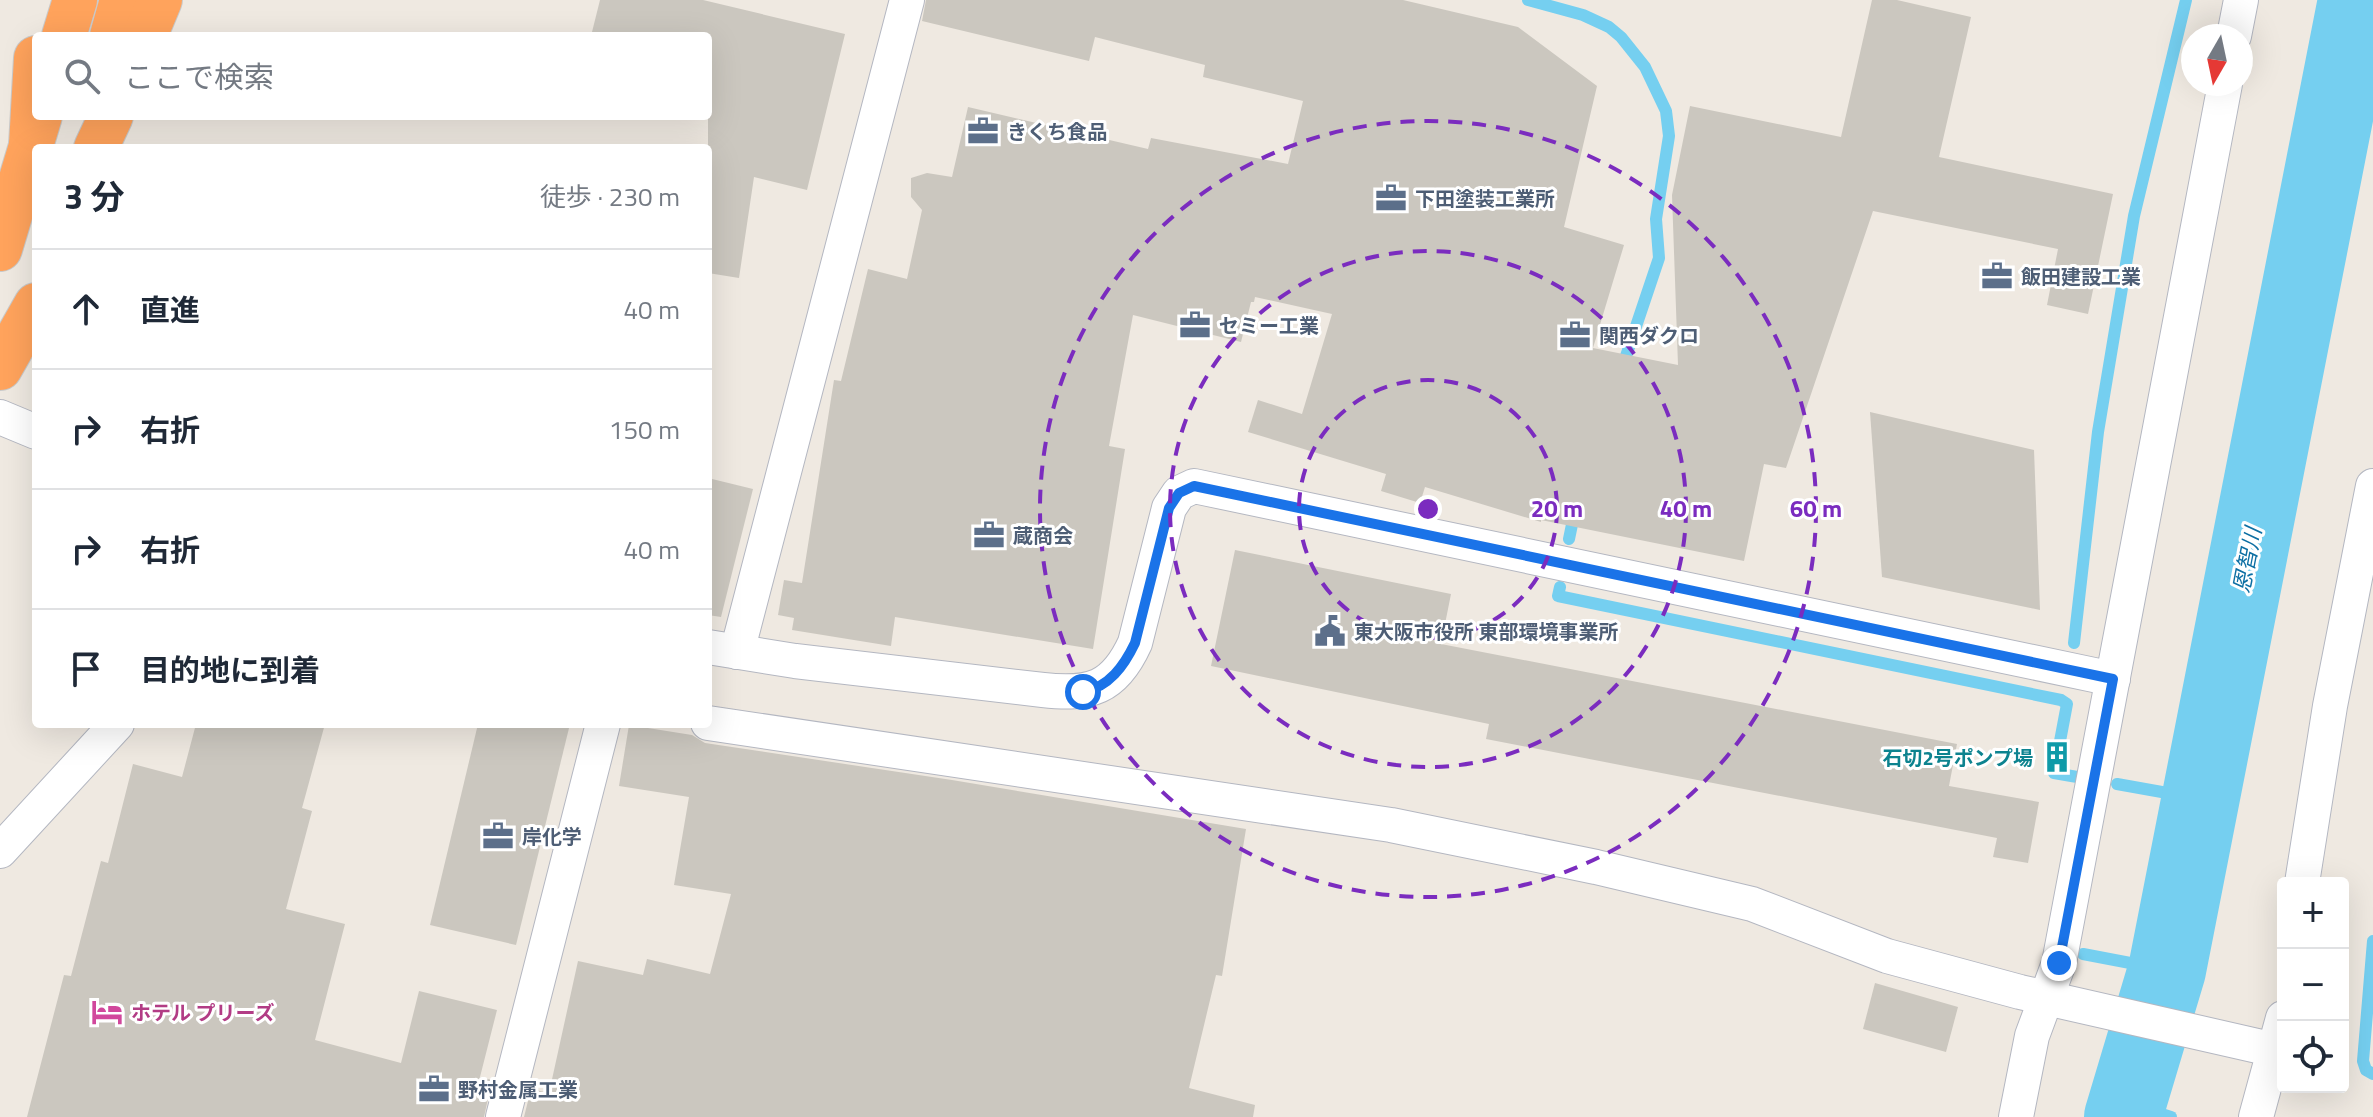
<!DOCTYPE html>
<html lang="ja">
<head>
<meta charset="utf-8">
<style>
  :root { --surface:#fff; --page:#f6f6f7; --text:#1f2937; --muted:#747a83; --line:#e0e1e3 }
  body { margin:0; font-family:"Titillium Web","Noto Sans JP",sans-serif; background:var(--page); color:var(--text) }
  .controls { position:absolute; right:24px; bottom:24px; display:grid; overflow:hidden; border-radius:8px; box-shadow:0 8px 32px #0002 }
  .controls button { width:72px; height:72px; display:grid; place-items:center; padding:0; border:0; border-bottom:2px solid var(--line); background:var(--surface); color:var(--text); font:40px sans-serif }
  .compass { position:absolute; left:2181px; top:24px; width:72px; height:72px; border-radius:50%; background:var(--surface); box-shadow:0 8px 32px #0002; rotate:189deg }
  .stop { position:absolute; width:24px; height:24px; margin:-18px; border:6px solid #1a73e8; border-radius:50%; background:#fff }
  .stop.end { background:#1a73e8; border-color:#fff; box-shadow:0 2px 8px #0008 }
  .list { margin:0; padding:0; list-style:none }
  h2 { display:flex; justify-content:space-between; align-items:center; height:104px; margin:0; padding:0 32px; font-size:34px }
  h2 small { font-size:26px; font-weight:400; color:var(--muted) }
  .list li { display:grid; grid-template-columns:52px 1fr auto; gap:24px; align-items:center; box-sizing:border-box; height:120px; padding:0 32px; border-top:2px solid var(--line) }
  .list b { display:block; font-size:30px; white-space:nowrap }
  .list em { font-size:26px; font-style:normal; color:var(--muted) }
  .icon { flex:none; width:44px; height:44px; fill:none; stroke:currentColor; stroke-width:2; stroke-linecap:round; stroke-linejoin:round }
  .map { position:relative; flex:none; width:2373px; height:1117px; overflow:hidden }
  .search { position:absolute; background:var(--surface); box-shadow:0 8px 32px #0002; left:32px; top:32px; width:680px; height:88px; display:flex; align-items:center; gap:20px; box-sizing:border-box; padding:0 28px; border-radius:8px; color:var(--muted); font-size:30px }
  .panel { position:absolute; background:var(--surface); box-shadow:0 8px 32px #0002; left:32px; top:144px; width:680px; height:584px; border-radius:8px }
  .map>svg:first-child { display:block }
  .lines { fill:none; stroke-linecap:round; stroke-linejoin:round }
  .stream { stroke:#75cff0; stroke-width:12 }
  .river { stroke:#75cff0; stroke-width:78 }
  .building { fill:#cbc7bf }
  .street-casing { stroke:#b4b7c1; stroke-width:36 }
  .highway-casing { stroke:#c9c9c9; stroke-width:46 }
  .street { stroke:#fff; stroke-width:34 }
  .highway { stroke:#ffa35c; stroke-width:44 }
  .route { stroke:#1a73e8; stroke-width:10 }
  .ring { fill:none; stroke:#7b2cbf; stroke-width:4; stroke-dasharray:14 10 }
  .labels { text-anchor:middle; dominant-baseline:central; stroke-width:6; stroke-linejoin:round; paint-order:stroke }
  .service-label { font-size:20px; font-weight:bold; fill:#4e5e75; stroke:#fff; text-anchor:start }
  .culture-label { font-size:20px; font-weight:bold; fill:#0d838f; stroke:#fff; text-anchor:end }
  .hotel-label { font-size:20px; font-weight:bold; fill:#b23c85; stroke:#fff; text-anchor:start }
  .water-label { font-size:22px; font-style:italic; fill:#0d6fa3; stroke:#fff }
  .centre { fill:#7b2cbf; stroke:#fff; stroke-width:4 }
  .ring-label { font-size:24px; text-anchor:middle; font-weight:bold; fill:#7b2cbf; stroke:#fff; stroke-width:6; stroke-linejoin:round; paint-order:stroke }
</style>
</head>
<body>
<div class="map">
<svg width="2373" height="1117" viewBox="0 0 2373 1117">
  <rect width="100%" height="100%" fill="#efe9e1"/>
  <g class="lines">
    <g class="stream">
      <path d="M 1528,0 L 1583,15 L 1609,27 L 1621,37 L 1645,67 L 1666,111 L 1669,136 L 1656,219 L 1659,258 L 1622,368"/>
      <path d="M 1569,539 L 1575,510"/>
      <path d="M 1560,587 L 1558,596 L 2061,700 L 2067,704 L 2054,773 L 2083,778"/>
      <path d="M 2074,643 L 2098,432 L 2134,216 L 2186,0"/>
      <path d="M 2117,784 L 2201,799"/>
      <path d="M 2373,941 L 2363,1061 L 2366,1070 L 2373,1074"/>
      <path d="M 2083,954 L 2167,970"/>
      <path d="M 2127,1103 L 2171,1117"/>
    </g>
    <path class="river" d="M 2123,1117 L 2167,970 L 2357,0"/>
  </g>
  <g class="building">
    <path d="M 600,0 L 703,0 L 845,34 L 807,190 L 754,177 L 739,278 L 708,273 L 708,36 L 591,36 Z"/>
    <path d="M 926,0 L 1403,0 L 1518,27 L 1597,86 L 1564,227 L 1624,245 L 1593,348 L 1678,365 L 1672,195 L 1690,106 L 1841,137 L 1872,0 L 1897,0 L 1971,17 L 1939,157 L 2113,194 L 2088,314 L 2047,305 L 2058,249 L 1873,211 L 1786,468 L 1764,464 L 1744,561 L 1541,520 L 1541,522 L 1425,487 L 1420,503 L 1381,491 L 1386,474 L 1248,432 L 1258,400 L 1302,414 L 1332,314 L 1255,297 L 1254,302 L 1251,302 L 1241,342 L 1133,315 L 1109,446 L 1125,449 L 1093,649 L 895,617 L 891,646 L 792,630 L 794,618 L 778,615 L 784,580 L 802,583 L 834,380 L 841,381 L 868,269 L 907,279 L 922,210 L 911,197 L 911,178 L 927,173 L 952,177 L 968,107 L 1148,149 L 1151,138 L 1288,164 L 1303,101 L 1203,77 L 1205,65 L 1095,37 L 1089,61 L 922,21 Z"/>
    <path d="M 1870,412 L 2034,450 L 2040,610 L 1882,577 Z"/>
    <path d="M 708,478 L 753,489 L 721,617 L 708,615 Z"/>
    <path d="M 1235,550 L 1451,594 L 1441,644 L 1957,744 L 1949,786 L 2039,802 L 2028,863 L 1993,857 L 1997,838 L 1486,739 L 1489,724 L 1211,666 Z"/>
    <path d="M 196,724 L 325,724 L 302,808 L 312,811 L 286,909 L 345,924 L 315,1040 L 401,1063 L 419,991 L 497,1010 L 480,1077 L 492,1080 L 484,1117 L 27,1117 L 64,975 L 71,976 L 101,861 L 108,863 L 133,764 L 182,777 Z"/>
    <path d="M 478,724 L 570,724 L 516,945 L 430,925 Z"/>
    <path d="M 629,725 L 692,735 L 705,743 L 952,780 L 1246,829 L 1222,976 L 1216,975 L 1189,1088 L 1255,1105 L 1253,1117 L 524,1117 L 531,1089 L 549,1093 L 578,961 L 643,975 L 647,959 L 710,974 L 731,894 L 674,885 L 689,797 L 619,786 Z"/>
    <path d="M 1875,983 L 1958,1007 L 1946,1052 L 1863,1029 Z"/>
  </g>
  <g class="lines">
    <defs>
      <g id="street">
        <path d="M 2234,36 L 2241,0"/>
        <path d="M 0,417 L 36,432"/>
        <path d="M 708,647 L 795,661 L 1043,690 C 1090,695 1114,689 1135,643 L 1169,508 L 1179,493 L 1194,486 L 2113,679"/>
        <path d="M 737,652 L 907,0"/>
        <path d="M 708,723 L 1391,825 L 1596,867 L 1752,904 L 1887,956 L 2020,992 L 2275,1050"/>
        <path d="M 0,851 L 117,724"/>
        <path d="M 2302,883 L 2330,706 L 2373,486"/>
        <path d="M 503,1117 L 603,724"/>
        <path d="M 2016,1117 L 2032,1036 L 2059,963 L 2225,84"/>
        <path d="M 2256,1117 L 2283,1018"/>
      </g>
      <g id="highway">
        <path d="M 64,36 L 75,0"/>
        <path d="M 112,36 L 122,0"/>
        <path d="M 145,36 L 160,0"/>
        <path d="M 31,145 L 36,58"/>
        <path d="M 96,148 L 111,116"/>
        <path d="M 0,249 L 40,116"/>
        <path d="M 0,368 L 36,305"/>
      </g>
    </defs>
    <use href="#street" class="street-casing"/>
    <use href="#highway" class="highway-casing"/>
    <use href="#street" class="street"/>
    <use href="#highway" class="highway"/>
  </g>
  <g class="lines">
    <path class="route" d="M 1083,692 C 1109,687 1124,666 1135,643 L 1169,508 L 1179,493 L 1194,486 L 2113,679 L 2059,963"/>
  </g>
  <g class="ring">
    <circle cx="1428" cy="509" r="129"/>
    <circle cx="1428" cy="509" r="258"/>
    <circle cx="1428" cy="509" r="388"/>
  </g>
  <defs>
    <symbol id="office-bare" viewBox="-9 -9 18 18"><path d="M-6-3h4V-5.5h4V-3h4V5H-6ZM-1-4.5V-3h2v-1.5ZM-6 0V1H6V0Z" fill="#5c6f8a" stroke="#fff" stroke-width="2.5" paint-order="stroke"/></symbol>
    <symbol id="civic-bare" viewBox="-9 -9 18 18"><path d="M-.6-6.5H3V-4.5H.6V-3L4-1V1h2V6H-6V1h2V-1L-.6-3ZM-1.2 2.5V6h2.4V2.5Z" fill="#5c6f8a" stroke="#fff" stroke-width="2.5" paint-order="stroke"/></symbol>
    <symbol id="building-bare" viewBox="-9 -9 18 18"><path d="M-4-6H4V6H1V3H-1V6H-4ZM-2.5-4.3h1.7v1.8h-1.7ZM.8-4.3h1.7v1.8H.8ZM-2.5-1h1.7V.8h-1.7ZM.8-1h1.7V.8H.8Z" fill="#0f9aa8" stroke="#fff" stroke-width="2.5" paint-order="stroke"/></symbol>
    <symbol id="hotel-bare" viewBox="-9 -9 18 18"><path d="M-6-4.5h1.5V1H6V5H4.5V3h-9V5H-6ZM-4 0a1.8 1.8 0 1 1 3.6 0ZM.5 0V-2.5h3Q6-2.5 6 0Z" fill="#d1479c" stroke="#fff" stroke-width="2.5" paint-order="stroke"/></symbol>
  </defs>
  <g fill-rule="evenodd">
    <use href="#office-bare" x="961" y="109" width="44" height="44"/>
    <use href="#office-bare" x="1369" y="176" width="44" height="44"/>
    <use href="#office-bare" x="1975" y="254" width="44" height="44"/>
    <use href="#office-bare" x="1173" y="303" width="44" height="44"/>
    <use href="#office-bare" x="1553" y="313" width="44" height="44"/>
    <use href="#office-bare" x="967" y="513" width="44" height="44"/>
    <use href="#civic-bare" x="1308" y="609" width="44" height="44"/>
    <use href="#building-bare" x="2035" y="735" width="44" height="44"/>
    <use href="#office-bare" x="476" y="814" width="44" height="44"/>
    <use href="#hotel-bare" x="85" y="990" width="44" height="44"/>
    <use href="#office-bare" x="412" y="1067" width="44" height="44"/>
  </g>
  <g class="labels">
    <g class="service-label">
      <text x="1007" y="131">きくち食品</text>
      <text x="1415" y="198">下田塗装工業所</text>
      <text x="2021" y="276">飯田建設工業</text>
      <text x="1219" y="325">セミー工業</text>
      <text x="1599" y="335">関西ダクロ</text>
      <text x="1013" y="535">蔵商会</text>
      <text x="1354" y="631">東大阪市役所 東部環境事業所</text>
      <text x="522" y="836">岸化学</text>
      <text x="458" y="1089">野村金属工業</text>
    </g>
    <g class="culture-label">
      <text x="2033" y="757">石切2号ポンプ場</text>
    </g>
    <g class="hotel-label">
      <text x="131" y="1012">ホテル プリーズ</text>
    </g>
    <g class="water-label">
      <text transform="translate(2247 560) rotate(-79)">恩智川</text>
    </g>
  </g>
  <circle cx="1428" cy="509" r="12" class="centre"/>
  <g class="ring-label">
    <text x="1557" y="517">20 m</text>
    <text x="1686" y="517">40 m</text>
    <text x="1816" y="517">60 m</text>
  </g>
</svg>
<div class="controls">
<button>+</button>
<button>−</button>
<button><svg class="icon" aria-label="locate" viewBox="0 0 24 24"><circle cx="12" cy="12" r="6"/><path d="M12 2v4M12 18v4M2 12h4M18 12h4"/></svg></button>
</div>
<svg class="compass" viewBox="-18 -18 36 36"><path d="M0-13l5 13h-10z" fill="#e53935"/><path d="M0 13l5-13h-10z" fill="#747a83"/></svg>
<div class="stop" style="left:1083px;top:692px"></div>
<div class="stop end" style="left:2059px;top:963px"></div>
<div class="search"><svg class="icon" aria-label="search" viewBox="0 0 24 24"><circle cx="10" cy="10" r="6"/><path d="M15 15l6 6"/></svg>ここで検索</div>
<section class="panel">
<h2>3 分<small>徒歩 · 230 m</small></h2>
<ul class="list">
<li><svg class="icon" aria-label="ahead" viewBox="0 0 24 24"><path d="M12 20V5M6 11l6-6 6 6"/></svg><div><b>直進</b></div><em>40 m</em></li>
<li><svg class="icon" aria-label="right" viewBox="0 0 24 24"><path d="M7 20v-9h11M14 6l5 5-5 5"/></svg><div><b>右折</b></div><em>150 m</em></li>
<li><svg class="icon" aria-label="right" viewBox="0 0 24 24"><path d="M7 20v-9h11M14 6l5 5-5 5"/></svg><div><b>右折</b></div><em>40 m</em></li>
<li><svg class="icon" aria-label="arrive" viewBox="0 0 24 24"><path d="M6 21V4h12l-3 4 3 4H6"/></svg><div><b>目的地に到着</b></div></li>
</ul>
</section>
</div>
</body>
</html>
